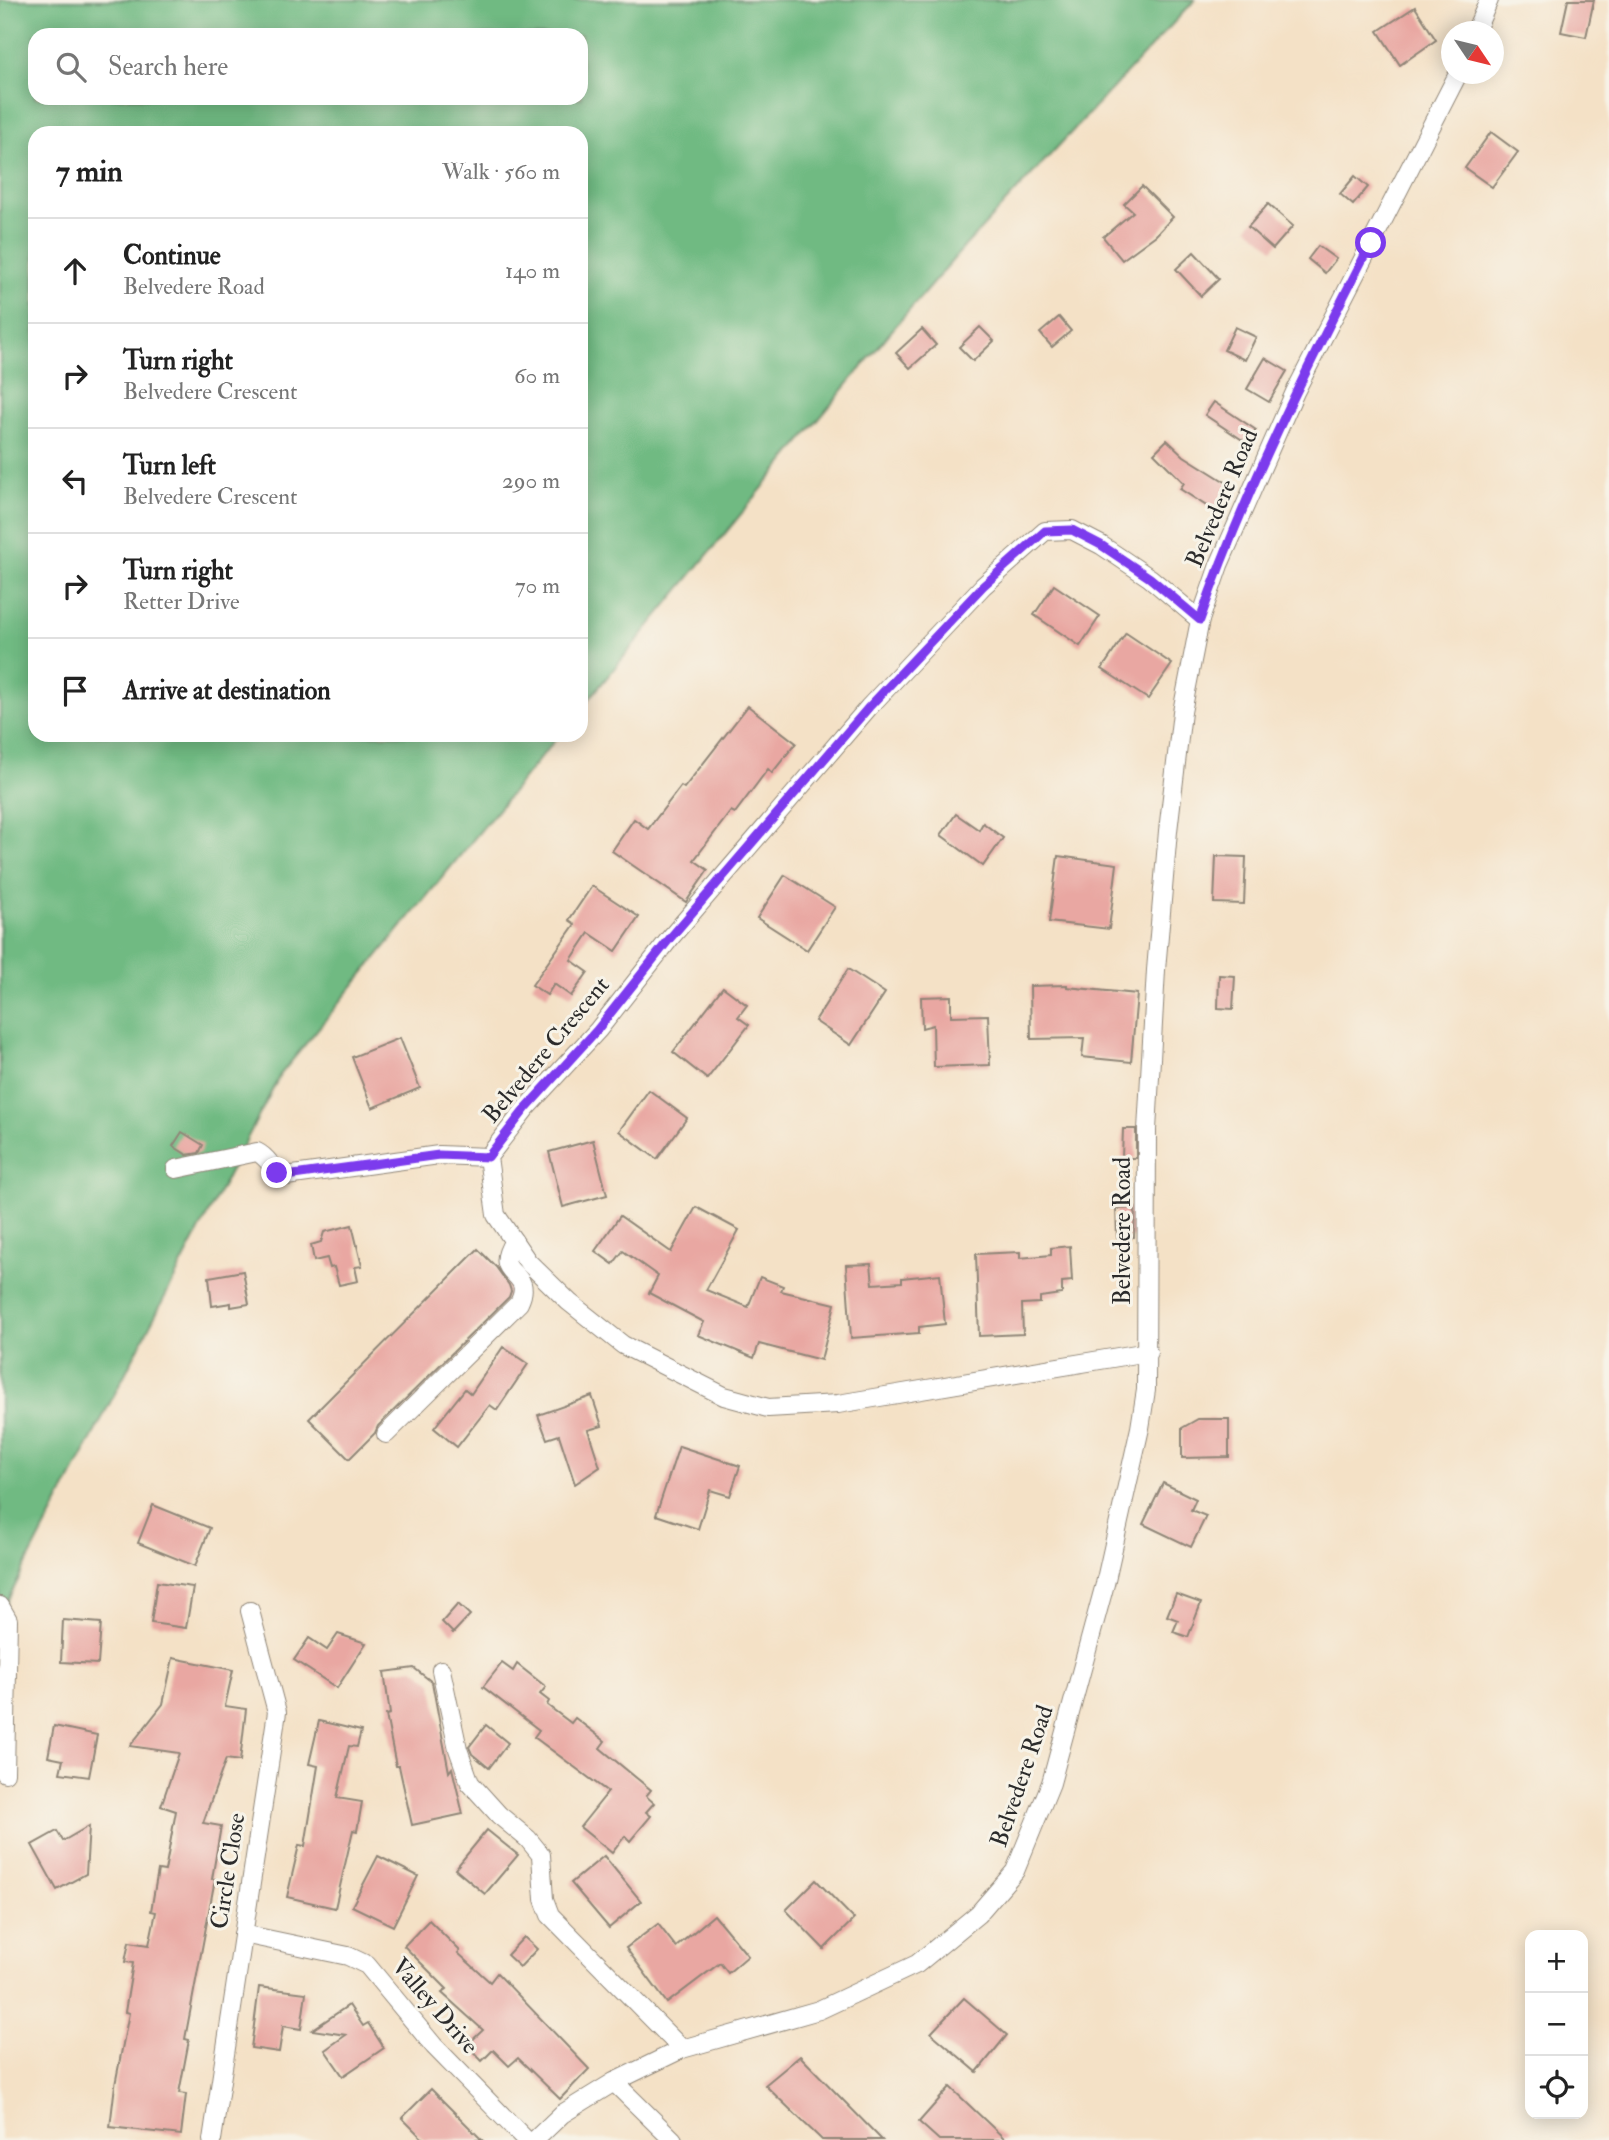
<!DOCTYPE html>
<html lang="en">
<head>
<meta charset="utf-8">
<style>
  :root { --surface:#fff; --page:#f6f6f6; --text:#222; --muted:#767676; --line:#e0e0e0 }
  body { margin:0; font-family:"IM FELL Double Pica",serif; background:var(--page); color:var(--text) }
  .controls { position:absolute; right:21px; bottom:21px; display:grid; overflow:hidden; border-radius:14px; box-shadow:0 4px 18px #0003 }
  .controls button { width:63px; height:63px; display:grid; place-items:center; padding:0; border:0; border-bottom:2px solid var(--line); background:var(--surface); color:var(--text); font:35px sans-serif }
  .compass { position:absolute; left:1441px; top:21px; width:63px; height:63px; border-radius:50%; background:var(--surface); box-shadow:0 4px 18px #0003; rotate:125deg }
  .stop { position:absolute; width:21px; height:21px; margin:-16px; border:5px solid #7c3aed; border-radius:50%; background:#fff }
  .stop.end { background:#7c3aed; border-color:#fff; box-shadow:0 2px 7px #0008 }
  .list { margin:0; padding:0; list-style:none }
  h2 { display:flex; justify-content:space-between; align-items:center; height:91px; margin:0; padding:0 28px; font-size:30px }
  h2 small { font-size:23px; font-weight:400; color:var(--muted) }
  .list li { display:grid; grid-template-columns:46px 1fr auto; gap:21px; align-items:center; box-sizing:border-box; height:105px; padding:0 28px; border-top:2px solid var(--line) }
  .list b { display:block; font-size:26px; white-space:nowrap }
  .list p { margin:0; font-size:23px; white-space:nowrap; color:var(--muted) }
  .list em { font-size:23px; font-style:normal; color:var(--muted) }
  .icon { flex:none; width:38px; height:38px; fill:none; stroke:currentColor; stroke-width:2; stroke-linecap:round; stroke-linejoin:round }
  .map { position:relative; flex:none; width:1609px; height:2140px; overflow:hidden }
  .search { position:absolute; background:var(--surface); box-shadow:0 4px 18px #0003; left:28px; top:28px; width:560px; height:77px; display:flex; align-items:center; gap:18px; box-sizing:border-box; padding:0 24px; border-radius:21px; color:var(--muted); font-size:26px }
  .panel { position:absolute; background:var(--surface); box-shadow:0 4px 18px #0003; left:28px; top:126px; width:560px; height:616px; border-radius:21px }
  .map>svg:first-child { display:block }
  .forest { fill:#6fba82; stroke:#4d7256; stroke-width:2; fill-rule:evenodd }
  .building { fill:#e9a7a2 }
  .lines { fill:none; stroke-linecap:round; stroke-linejoin:round }
  .street-casing { stroke:#908678; stroke-width:20 }
  .street { stroke:#fff; stroke-width:18 }
  .route { stroke:#7c3aed; stroke-width:9 }
  .labels { text-anchor:middle; dominant-baseline:central; stroke-width:6; stroke-linejoin:round; paint-order:stroke }
  .street-label { font-size:24px; fill:#2b2b2b; stroke:#f7f3e8 }
</style>
</head>
<body>
<div class="map">
<svg width="1609" height="2140" viewBox="0 0 1609 2140">
  <rect width="100%" height="100%" fill="#f7f3e8"/>
  <filter id="ink" filterUnits="userSpaceOnUse"><feTurbulence type="fractalNoise" baseFrequency=".0143" numOctaves="2"/><feDisplacementMap in="SourceGraphic" scale="14" xChannelSelector="R" yChannelSelector="G"/><feConvolveMatrix kernelMatrix="1 2 1 2 8 2 1 2 1" color-interpolation-filters="sRGB"/></filter>
  <filter id="wash" filterUnits="userSpaceOnUse"><feTurbulence type="fractalNoise" baseFrequency=".00686" numOctaves="4" result="noise"/><feDisplacementMap in="SourceGraphic" scale="28" xChannelSelector="R" yChannelSelector="G"/><feGaussianBlur stdDeviation="1.57" result="paint"/><feColorMatrix in="noise" values="0 0 0 0 0 0 0 0 0 0 0 0 0 0 0 0 0 1.4 0 .05"/><feComposite in="paint" operator="in"/></filter>
  <g filter="url(#wash)">
    <rect width="100%" height="100%" fill="#f4e1c6"/>
    <path class="forest" d="M 0,0 L 1195,0 L 965,246 L 893,329 L 581,709 L 581,133 L 35,133 L 35,735 L 559,735 L 280,1075 L 0,1615 ZM 35,35 L 581,35 L 581,98 L 35,98 Z"/>
    <g id="blocks">
      <g class="building">
        <path d="M 1568,0 L 1594,0 L 1586,37 L 1561,32 Z"/>
        <path d="M 1415,7 L 1436,40 L 1400,65 L 1378,31 Z"/>
        <path d="M 1491,132 L 1518,152 L 1492,187 L 1465,168 Z"/>
        <path d="M 1355,176 L 1368,187 L 1353,205 L 1340,194 Z"/>
        <path d="M 1142,186 L 1173,217 L 1156,235 L 1122,260 L 1103,237 L 1133,212 L 1124,204 Z"/>
        <path d="M 1268,204 L 1293,226 L 1273,249 L 1248,227 Z"/>
        <path d="M 1318,246 L 1336,259 L 1325,273 L 1308,259 Z"/>
        <path d="M 1194,252 L 1219,279 L 1201,296 L 1176,269 Z"/>
        <path d="M 1059,317 L 1071,331 L 1052,347 L 1040,333 Z"/>
        <path d="M 980,327 L 994,341 L 973,361 L 959,347 Z"/>
        <path d="M 1235,327 L 1256,337 L 1245,360 L 1224,350 Z"/>
        <path d="M 922,329 L 936,345 L 910,368 L 896,353 Z"/>
        <path d="M 1265,358 L 1287,371 L 1269,402 L 1247,389 Z"/>
        <path d="M 1214,402 L 1256,430 L 1247,443 L 1205,415 Z"/>
        <path d="M 1167,440 L 1184,456 L 1235,488 L 1219,514 L 1180,489 L 1184,483 L 1154,453 Z"/>
        <path d="M 1054,585 L 1100,616 L 1080,646 L 1034,615 Z"/>
        <path d="M 1126,633 L 1172,664 L 1148,699 L 1102,669 Z"/>
        <path d="M 748,706 L 796,743 L 772,773 L 768,769 L 735,813 L 731,811 L 694,860 L 708,870 L 686,902 L 612,851 L 634,819 L 648,829 L 681,786 L 684,788 Z"/>
        <path d="M 956,814 L 979,830 L 983,823 L 1003,838 L 983,866 L 941,835 Z"/>
        <path d="M 1058,856 L 1117,864 L 1109,929 L 1049,922 Z"/>
        <path d="M 1216,856 L 1246,857 L 1244,904 L 1214,903 Z"/>
        <path d="M 785,875 L 835,907 L 807,950 L 757,918 Z"/>
        <path d="M 592,886 L 639,917 L 616,951 L 589,933 L 571,960 L 588,972 L 571,996 L 554,984 L 547,995 L 532,985 L 575,924 L 569,920 Z"/>
        <path d="M 848,969 L 885,993 L 851,1045 L 815,1021 Z"/>
        <path d="M 1219,975 L 1235,976 L 1233,1009 L 1218,1008 Z"/>
        <path d="M 1067,985 L 1067,987 L 1137,994 L 1131,1062 L 1082,1057 L 1084,1038 L 1031,1039 L 1030,986 Z"/>
        <path d="M 723,987 L 747,1005 L 738,1017 L 749,1025 L 707,1079 L 673,1052 Z"/>
        <path d="M 951,996 L 951,1016 L 988,1015 L 990,1065 L 934,1067 L 933,1025 L 922,1028 L 921,997 Z"/>
        <path d="M 400,1038 L 420,1088 L 372,1108 L 352,1057 Z"/>
        <path d="M 649,1090 L 687,1118 L 657,1159 L 619,1131 Z"/>
        <path d="M 1123,1129 L 1136,1129 L 1136,1158 L 1122,1158 Z"/>
        <path d="M 182,1132 L 203,1145 L 199,1153 L 187,1155 L 173,1146 Z"/>
        <path d="M 593,1140 L 607,1195 L 563,1207 L 549,1152 Z"/>
        <path d="M 696,1207 L 739,1230 L 706,1290 L 748,1307 L 760,1277 L 783,1286 L 781,1291 L 835,1304 L 821,1360 L 759,1344 L 754,1358 L 698,1335 L 704,1322 L 649,1293 L 658,1276 L 623,1251 L 613,1264 L 595,1251 L 620,1216 L 671,1252 Z"/>
        <path d="M 1135,1208 L 1134,1237 L 1117,1238 L 1116,1209 Z"/>
        <path d="M 352,1225 L 362,1266 L 355,1267 L 358,1281 L 339,1285 L 334,1267 L 330,1268 L 327,1258 L 314,1261 L 311,1245 L 321,1242 L 324,1232 Z"/>
        <path d="M 1070,1246 L 1072,1281 L 1062,1282 L 1062,1294 L 1040,1297 L 1040,1303 L 1022,1304 L 1023,1334 L 979,1336 L 976,1254 L 1020,1252 L 1020,1258 L 1051,1255 L 1051,1248 Z"/>
        <path d="M 478,1249 L 496,1267 L 509,1285 L 511,1291 L 509,1297 L 378,1426 L 375,1433 L 349,1459 L 309,1419 Z"/>
        <path d="M 871,1264 L 873,1284 L 902,1282 L 902,1278 L 940,1274 L 945,1324 L 919,1327 L 919,1333 L 851,1338 L 846,1265 Z"/>
        <path d="M 243,1271 L 249,1304 L 231,1307 L 231,1303 L 212,1306 L 209,1277 Z"/>
        <path d="M 503,1347 L 528,1364 L 497,1410 L 490,1405 L 457,1447 L 434,1428 L 465,1389 L 471,1394 Z"/>
        <path d="M 592,1396 L 602,1426 L 588,1430 L 600,1467 L 575,1484 L 559,1435 L 547,1439 L 538,1415 Z"/>
        <path d="M 1198,1419 L 1229,1419 L 1229,1457 L 1182,1458 L 1182,1428 Z"/>
        <path d="M 679,1446 L 740,1466 L 730,1496 L 710,1490 L 698,1529 L 656,1515 Z"/>
        <path d="M 1163,1483 L 1196,1499 L 1191,1510 L 1206,1516 L 1191,1547 L 1143,1524 Z"/>
        <path d="M 153,1505 L 210,1528 L 195,1566 L 138,1543 Z"/>
        <path d="M 157,1582 L 193,1587 L 186,1628 L 151,1623 Z"/>
        <path d="M 1176,1594 L 1201,1603 L 1188,1637 L 1173,1632 L 1178,1620 L 1167,1616 Z"/>
        <path d="M 458,1604 L 470,1615 L 453,1633 L 442,1622 Z"/>
        <path d="M 63,1620 L 101,1623 L 98,1664 L 61,1662 Z"/>
        <path d="M 338,1634 L 366,1643 L 337,1688 L 294,1660 L 309,1638 L 327,1650 Z"/>
        <path d="M 173,1658 L 233,1670 L 225,1706 L 246,1709 L 240,1761 L 226,1759 L 203,1823 L 221,1826 L 212,1879 L 215,1879 L 185,2039 L 189,2040 L 179,2093 L 186,2094 L 181,2135 L 110,2127 L 115,2085 L 129,2013 L 125,2012 L 133,1963 L 125,1962 L 129,1942 L 149,1945 L 156,1912 L 151,1911 L 158,1870 L 165,1871 L 176,1811 L 161,1806 L 179,1753 L 130,1746 L 163,1704 Z"/>
        <path d="M 502,1663 L 513,1671 L 517,1664 L 546,1687 L 540,1694 L 549,1701 L 547,1705 L 571,1723 L 575,1718 L 605,1741 L 600,1748 L 651,1790 L 646,1796 L 654,1803 L 646,1812 L 651,1816 L 630,1841 L 625,1836 L 612,1853 L 580,1827 L 608,1792 L 534,1737 L 539,1730 L 483,1687 Z"/>
        <path d="M 414,1668 L 432,1682 L 449,1772 L 452,1768 L 463,1814 L 412,1825 L 399,1766 L 396,1766 L 386,1715 L 390,1714 L 384,1672 Z"/>
        <path d="M 319,1721 L 361,1731 L 357,1747 L 349,1746 L 337,1798 L 362,1802 L 357,1831 L 353,1830 L 335,1908 L 287,1897 L 299,1845 L 305,1846 L 318,1766 L 309,1764 Z"/>
        <path d="M 486,1725 L 508,1743 L 489,1768 L 472,1754 L 469,1747 Z"/>
        <path d="M 54,1726 L 97,1735 L 89,1777 L 60,1773 L 63,1760 L 48,1757 Z"/>
        <path d="M 89,1826 L 86,1874 L 57,1890 L 32,1845 L 57,1831 L 63,1841 Z"/>
        <path d="M 487,1830 L 518,1855 L 485,1894 L 455,1869 Z"/>
        <path d="M 378,1856 L 418,1876 L 393,1926 L 352,1906 Z"/>
        <path d="M 604,1856 L 641,1901 L 609,1928 L 571,1883 Z"/>
        <path d="M 816,1880 L 854,1919 L 824,1949 L 786,1910 Z"/>
        <path d="M 714,1915 L 748,1956 L 728,1973 L 720,1963 L 667,2003 L 626,1948 L 658,1924 L 676,1947 Z"/>
        <path d="M 429,1920 L 460,1951 L 458,1953 L 490,1982 L 497,1973 L 589,2069 L 560,2099 L 518,2058 L 509,2066 L 493,2050 L 482,2061 L 467,2045 L 483,2030 L 442,1993 L 447,1989 L 404,1946 Z"/>
        <path d="M 524,1937 L 537,1949 L 520,1967 L 507,1955 Z"/>
        <path d="M 259,1987 L 306,1993 L 301,2029 L 283,2026 L 279,2052 L 251,2048 Z"/>
        <path d="M 964,1998 L 1007,2035 L 977,2072 L 931,2033 Z"/>
        <path d="M 349,2005 L 363,2026 L 368,2023 L 384,2048 L 343,2076 L 325,2050 L 346,2035 L 312,2030 Z"/>
        <path d="M 800,2056 L 882,2140 L 822,2140 L 765,2085 Z"/>
        <path d="M 950,2087 L 1006,2140 L 939,2140 L 919,2122 Z"/>
        <path d="M 431,2089 L 482,2140 L 424,2140 L 402,2118 Z"/>
      </g>
    </g>
  </g>
  <g filter="url(#ink)">
    <use href="#blocks" fill-opacity="0" stroke="#908678" stroke-width="2"/>
    <g class="lines">
      <defs>
        <g id="street">
          <path d="M 1475,32 L 1489,0"/>
          <path d="M 176,1169 L 257,1152 C 270,1158 272,1172 286,1176 L 439,1155 L 488,1157"/>
          <path d="M 1148,1352 L 838,1404 L 768,1408 L 724,1396 L 623,1345 L 569,1302 L 528,1262 L 496,1215 L 488,1157 L 526,1108 L 598,1030 L 671,937 L 869,707 L 983,586 L 1045,531 L 1072,530 L 1101,545 L 1150,578 L 1200,620"/>
          <path d="M 386,1434 L 519,1303 C 536,1268 489,1279 514,1241"/>
          <path d="M 0,1606 L 8,1620 L 5,1773"/>
          <path d="M 441,1670 L 458,1749 L 470,1783 L 499,1815 L 528,1839 L 541,1855 L 544,1899 L 550,1915 L 682,2049"/>
          <path d="M 243,1934 L 348,1956 L 367,1965 L 434,2046 L 526,2140"/>
          <path d="M 614,2082 L 673,2140"/>
          <path d="M 212,2140 L 277,1712 L 250,1611"/>
          <path d="M 535,2140 L 562,2114 L 614,2082 L 682,2049 L 819,2010 L 917,1964 L 978,1914 L 1015,1871 L 1051,1783 L 1105,1584 L 1140,1428 L 1146,1390 L 1147,1130 L 1156,970 L 1168,831 L 1182,712 L 1200,620 L 1219,565 L 1295,392 L 1458,74"/>
        </g>
      </defs>
      <use href="#street" class="street-casing"/>
      <use href="#street" class="street"/>
    </g>
  </g>
  <g class="lines" filter="url(#ink)">
    <path class="route" d="M 277,1173 L 286,1176 L 439,1155 L 488,1157 L 526,1108 L 597,1030 L 671,937 L 869,707 L 983,586 L 1045,531 L 1072,530 L 1101,545 L 1150,578 L 1200,620 C 1245,490 1308,366 1371,243"/>
  </g>
  <g class="labels">
    <g class="street-label">
      <text transform="translate(1222 498) rotate(-67)">Belvedere Road</text>
      <text transform="translate(546 1050) rotate(-50)">Belvedere Crescent</text>
      <text transform="translate(1122 1231) rotate(-90)">Belvedere Road</text>
      <text transform="translate(1022 1776) rotate(-71)">Belvedere Road</text>
      <text transform="translate(228 1871) rotate(-81)">Circle Close</text>
      <text transform="translate(435 2006) rotate(49)">Valley Drive</text>
    </g>
  </g>
</svg>
<div class="controls">
<button>+</button>
<button>−</button>
<button><svg class="icon" aria-label="locate" viewBox="0 0 24 24"><circle cx="12" cy="12" r="6"/><path d="M12 2v4M12 18v4M2 12h4M18 12h4"/></svg></button>
</div>
<svg class="compass" viewBox="-18 -18 36 36"><path d="M0-13l5 13h-10z" fill="#e53935"/><path d="M0 13l5-13h-10z" fill="#767676"/></svg>
<div class="stop" style="left:1371px;top:243px"></div>
<div class="stop end" style="left:277px;top:1173px"></div>
<div class="search"><svg class="icon" aria-label="search" viewBox="0 0 24 24"><circle cx="10" cy="10" r="6"/><path d="M15 15l6 6"/></svg>Search here</div>
<section class="panel">
<h2>7 min<small>Walk · 560 m</small></h2>
<ul class="list">
<li><svg class="icon" aria-label="ahead" viewBox="0 0 24 24"><path d="M12 20V5M6 11l6-6 6 6"/></svg><div><b>Continue</b><p>Belvedere Road</p></div><em>140 m</em></li>
<li><svg class="icon" aria-label="right" viewBox="0 0 24 24"><path d="M7 20v-9h11M14 6l5 5-5 5"/></svg><div><b>Turn right</b><p>Belvedere Crescent</p></div><em>60 m</em></li>
<li><svg class="icon" aria-label="left" viewBox="0 0 24 24"><path d="M17 20v-9H6M10 6l-5 5 5 5"/></svg><div><b>Turn left</b><p>Belvedere Crescent</p></div><em>290 m</em></li>
<li><svg class="icon" aria-label="right" viewBox="0 0 24 24"><path d="M7 20v-9h11M14 6l5 5-5 5"/></svg><div><b>Turn right</b><p>Retter Drive</p></div><em>70 m</em></li>
<li><svg class="icon" aria-label="arrive" viewBox="0 0 24 24"><path d="M6 21V4h12l-3 4 3 4H6"/></svg><div><b>Arrive at destination</b></div></li>
</ul>
</section>
</div>
</body>
</html>
